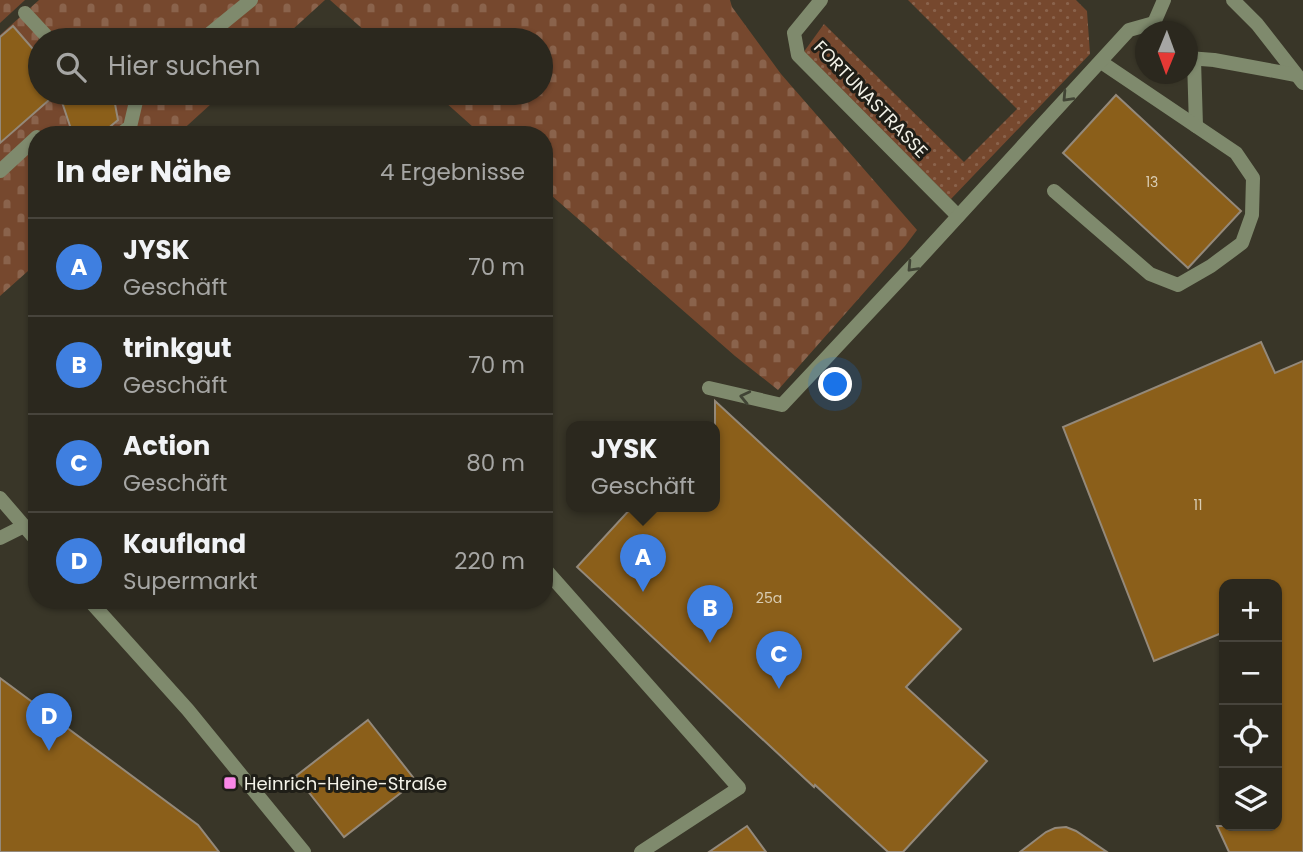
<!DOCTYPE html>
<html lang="de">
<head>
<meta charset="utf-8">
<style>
  :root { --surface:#2b281e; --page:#333027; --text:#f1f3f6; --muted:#a6a6a4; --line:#47443c; --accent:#fa87e7 }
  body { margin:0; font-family:Poppins,sans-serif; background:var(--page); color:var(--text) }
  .controls { position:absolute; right:21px; bottom:21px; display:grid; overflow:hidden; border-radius:14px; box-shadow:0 2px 5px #0004 }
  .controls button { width:63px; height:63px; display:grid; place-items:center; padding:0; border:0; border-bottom:2px solid var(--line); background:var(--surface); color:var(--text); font:35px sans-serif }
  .compass { position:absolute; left:1135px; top:21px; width:63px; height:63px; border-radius:50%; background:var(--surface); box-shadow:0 2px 5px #0004; rotate:181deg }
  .you { position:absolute; left:836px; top:385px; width:24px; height:24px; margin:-18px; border:5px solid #fff; border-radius:50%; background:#1a73e8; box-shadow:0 0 0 10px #1a73e833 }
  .badge { display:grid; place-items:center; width:46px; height:46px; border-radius:50%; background:var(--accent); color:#fff; font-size:23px; font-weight:700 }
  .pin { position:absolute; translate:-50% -58px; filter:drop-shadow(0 2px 4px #0008) }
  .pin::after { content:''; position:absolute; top:37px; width:24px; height:21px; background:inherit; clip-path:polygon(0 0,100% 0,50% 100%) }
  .popup { position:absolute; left:566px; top:421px; width:154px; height:91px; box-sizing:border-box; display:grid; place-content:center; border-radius:14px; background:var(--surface); filter:drop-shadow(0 2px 5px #0005); font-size:23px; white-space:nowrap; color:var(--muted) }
  .popup b { font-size:26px; color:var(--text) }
  .popup::after { content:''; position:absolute; left:50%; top:100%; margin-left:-14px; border:14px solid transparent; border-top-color:var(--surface) }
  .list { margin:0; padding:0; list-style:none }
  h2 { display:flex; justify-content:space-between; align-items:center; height:91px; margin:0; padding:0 28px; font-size:30px }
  h2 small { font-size:23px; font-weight:400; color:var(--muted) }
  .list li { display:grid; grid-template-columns:46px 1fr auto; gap:21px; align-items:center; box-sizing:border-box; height:98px; padding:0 28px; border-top:2px solid var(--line) }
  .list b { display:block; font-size:26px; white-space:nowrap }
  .list p { margin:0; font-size:23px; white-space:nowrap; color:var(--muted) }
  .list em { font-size:23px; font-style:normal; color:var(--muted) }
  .icon { flex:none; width:38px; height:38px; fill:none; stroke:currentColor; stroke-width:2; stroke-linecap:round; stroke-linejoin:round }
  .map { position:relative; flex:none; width:1303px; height:852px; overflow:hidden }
  .search { position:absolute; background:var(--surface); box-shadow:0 2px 5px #0004; left:28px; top:28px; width:525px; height:77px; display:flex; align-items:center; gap:18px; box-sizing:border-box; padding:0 24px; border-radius:38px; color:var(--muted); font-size:26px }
  .panel { position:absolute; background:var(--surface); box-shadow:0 2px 5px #0004; left:28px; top:126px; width:525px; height:483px; border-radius:28px }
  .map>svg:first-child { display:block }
  .grass { fill:url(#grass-dots) }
  .cemetery { fill:url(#cemetery-stones) }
  .building { fill:#8b5f1a; stroke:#94897a; stroke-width:2 }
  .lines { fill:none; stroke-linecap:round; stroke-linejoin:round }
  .lane { stroke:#7f8a6d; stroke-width:14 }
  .street { stroke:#7f8a6d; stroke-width:14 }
  .oneway { stroke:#414435 }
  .poi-dot { fill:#fa87e7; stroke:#1f1e17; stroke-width:2.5 }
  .labels { text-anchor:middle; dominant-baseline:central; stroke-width:6; stroke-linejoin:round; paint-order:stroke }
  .number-label { font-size:14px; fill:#d9cdb4 }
  .street-label { font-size:18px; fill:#f3f2e8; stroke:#1f1e17 }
  .poi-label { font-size:18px; fill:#f3f2e8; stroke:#1f1e17; text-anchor:start }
</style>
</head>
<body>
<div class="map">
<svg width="1303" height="852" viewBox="0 0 1303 852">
  <defs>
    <pattern id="grass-dots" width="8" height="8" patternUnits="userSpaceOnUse" patternTransform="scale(1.75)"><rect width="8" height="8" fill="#76482e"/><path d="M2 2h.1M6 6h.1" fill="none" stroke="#8a634c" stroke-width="1.8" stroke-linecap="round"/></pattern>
    <pattern id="cemetery-stones" width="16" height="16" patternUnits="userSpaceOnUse" patternTransform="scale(1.75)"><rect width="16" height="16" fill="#76482e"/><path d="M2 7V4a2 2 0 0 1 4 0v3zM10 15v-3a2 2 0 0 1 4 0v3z" fill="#8a634c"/></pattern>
  </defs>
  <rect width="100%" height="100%" fill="#393628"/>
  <path class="grass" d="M 908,0 L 1076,0 L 1087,11 L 1090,54 L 951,199 L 803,53 L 824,24 L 964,162 L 1017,109 Z"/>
  <g class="cemetery">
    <path d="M 0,0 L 25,0 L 0,23 Z"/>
    <path d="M 39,0 L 325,0 L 281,40 L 40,40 L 40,93 L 223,93 L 177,135 L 37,135 L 37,263 L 0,296 L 0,35 Z"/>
    <path d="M 330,0 L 730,0 L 732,7 L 781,74 L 917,230 L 905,246 L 778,390 L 735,356 L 544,189 L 544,135 L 482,135 L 435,93 L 541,93 L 541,40 L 375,40 Z"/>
  </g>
  <g class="building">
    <path d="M 13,26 L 40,57 L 40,93 L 57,93 L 0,143 L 0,37 Z"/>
    <path d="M 59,93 L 113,93 L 118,120 L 100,135 L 89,135 L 71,129 Z"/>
    <path d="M 1116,95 L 1241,211 L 1188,268 L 1063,153 Z"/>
    <path d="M 1261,342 L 1275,373 L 1303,361 L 1303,852 L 1229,852 L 1217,826 L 1277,826 L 1277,584 L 1224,584 L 1224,632 L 1154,661 L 1063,427 Z"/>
    <path d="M 715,401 L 961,629 L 906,687 L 987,761 L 903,852 L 888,852 L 815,785 L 814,787 L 577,567 L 633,506 L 715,506 Z"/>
    <path d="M 0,678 L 198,825 L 219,852 L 0,852 Z"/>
    <path d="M 368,720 L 416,781 L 344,837 L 296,776 Z"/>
    <path d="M 747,826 L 766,852 L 709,852 Z"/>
    <path d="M 1066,827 L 1076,831 L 1107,852 L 1020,852 L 1046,832 L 1055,828 Z"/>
  </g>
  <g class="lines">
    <g class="lane">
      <path d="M 25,13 L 50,40"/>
      <path d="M 202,40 L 251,0"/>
      <path d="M 1194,60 L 1196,126"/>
      <path d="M 119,135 L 130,127 L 138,93"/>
      <path d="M 0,171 L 37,137"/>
      <path d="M 1054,191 L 1150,274 L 1178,285 L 1211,266 L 1242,243 L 1252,215 L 1253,178 L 1236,153 L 1101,62"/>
      <path d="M 544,568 L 739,788 L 641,852"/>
    </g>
    <g class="street">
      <path d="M 821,0 L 794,33 L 798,55 L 958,216"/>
      <path d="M 1233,0 L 1257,24 L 1303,83"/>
      <path d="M 1154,32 L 1154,23 L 1164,0"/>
      <path d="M 1188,58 L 1214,60 L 1296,75"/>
      <path d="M 709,388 L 782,405 L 918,260 L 1129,30 L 1154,23"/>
      <path d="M 0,498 L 37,541"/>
      <path d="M 0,538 L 24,526"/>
      <path d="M 89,600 L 188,710 L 304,852"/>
    </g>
  </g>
  <defs><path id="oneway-chevron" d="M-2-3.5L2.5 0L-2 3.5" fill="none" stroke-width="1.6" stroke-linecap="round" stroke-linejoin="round" transform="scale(1.75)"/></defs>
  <g class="oneway">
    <use href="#oneway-chevron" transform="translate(1067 97) rotate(133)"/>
    <use href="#oneway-chevron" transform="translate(912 267) rotate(133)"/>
    <use href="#oneway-chevron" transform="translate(745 397) rotate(-167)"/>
  </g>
  <rect class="poi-dot" x="223" y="776" width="14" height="14" rx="3.5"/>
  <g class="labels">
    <g class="number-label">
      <text x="1152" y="182">13</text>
      <text x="1198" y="505">11</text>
      <text x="769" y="598">25a</text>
    </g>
    <g class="street-label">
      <text transform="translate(871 99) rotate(46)">FORTUNASTRASSE</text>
    </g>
    <g class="poi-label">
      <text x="244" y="783">Heinrich-Heine-Straße</text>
    </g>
  </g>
</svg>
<div class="controls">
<button>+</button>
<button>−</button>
<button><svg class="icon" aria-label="locate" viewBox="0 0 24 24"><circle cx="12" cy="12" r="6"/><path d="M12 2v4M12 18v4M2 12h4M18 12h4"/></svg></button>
<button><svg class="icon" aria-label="layers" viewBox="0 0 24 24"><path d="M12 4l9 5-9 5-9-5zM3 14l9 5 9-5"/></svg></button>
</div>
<svg class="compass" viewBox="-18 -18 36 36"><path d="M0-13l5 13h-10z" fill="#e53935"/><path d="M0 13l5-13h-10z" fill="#a6a6a4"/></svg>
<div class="you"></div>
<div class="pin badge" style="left:643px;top:592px;background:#3f7fe0">A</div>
<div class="popup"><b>JYSK</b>Geschäft</div>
<div class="pin badge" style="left:710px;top:643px;background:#3f7fe0">B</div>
<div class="pin badge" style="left:779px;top:689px;background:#3f7fe0">C</div>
<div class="pin badge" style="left:49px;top:751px;background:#3f7fe0">D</div>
<div class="search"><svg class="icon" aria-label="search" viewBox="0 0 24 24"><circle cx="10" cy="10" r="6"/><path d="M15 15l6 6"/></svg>Hier suchen</div>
<section class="panel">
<h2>In der Nähe<small>4 Ergebnisse</small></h2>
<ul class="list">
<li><span class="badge" style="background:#3f7fe0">A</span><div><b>JYSK</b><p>Geschäft</p></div><em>70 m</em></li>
<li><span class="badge" style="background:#3f7fe0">B</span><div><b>trinkgut</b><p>Geschäft</p></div><em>70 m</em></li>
<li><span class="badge" style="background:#3f7fe0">C</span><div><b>Action</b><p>Geschäft</p></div><em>80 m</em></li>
<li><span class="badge" style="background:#3f7fe0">D</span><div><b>Kaufland</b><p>Supermarkt</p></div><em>220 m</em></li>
</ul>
</section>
</div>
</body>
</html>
